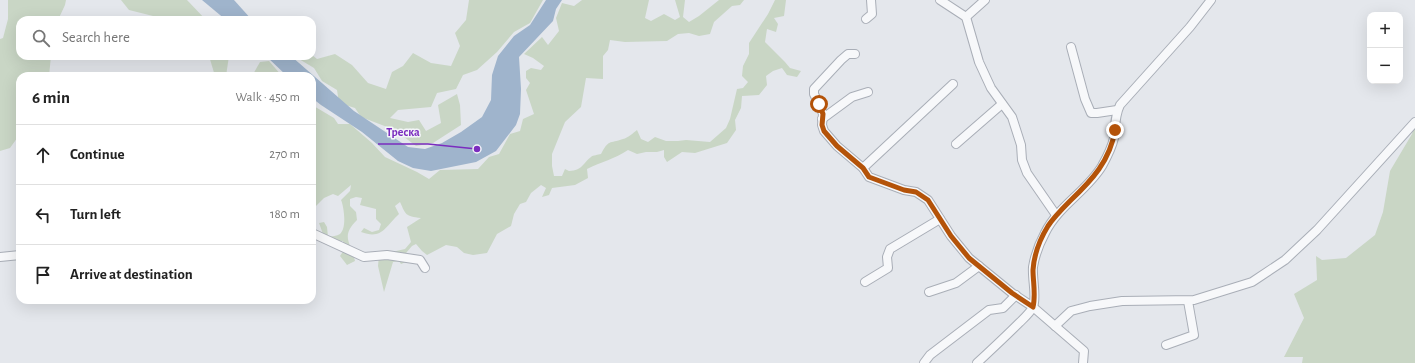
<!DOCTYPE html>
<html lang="en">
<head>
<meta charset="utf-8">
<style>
  :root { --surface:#fff; --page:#f6f6f6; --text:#222; --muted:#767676; --line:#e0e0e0 }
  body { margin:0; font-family:"Alegreya Sans",sans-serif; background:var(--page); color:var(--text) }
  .controls { position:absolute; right:12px; top:12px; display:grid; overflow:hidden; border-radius:8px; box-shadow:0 4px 16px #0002 }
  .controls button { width:36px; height:36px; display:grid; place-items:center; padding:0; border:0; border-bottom:1px solid var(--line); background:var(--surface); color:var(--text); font:20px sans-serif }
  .stop { position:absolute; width:12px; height:12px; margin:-9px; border:3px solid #b45309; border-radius:50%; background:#fff }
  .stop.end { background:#b45309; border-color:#fff; box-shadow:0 1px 4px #0008 }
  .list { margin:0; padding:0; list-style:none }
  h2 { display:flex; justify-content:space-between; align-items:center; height:52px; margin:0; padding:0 16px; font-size:17px }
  h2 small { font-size:13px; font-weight:400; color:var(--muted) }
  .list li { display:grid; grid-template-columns:26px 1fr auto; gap:12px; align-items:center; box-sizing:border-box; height:60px; padding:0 16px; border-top:1px solid var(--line) }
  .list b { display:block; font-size:15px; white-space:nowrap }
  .list em { font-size:13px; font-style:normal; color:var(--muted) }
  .icon { flex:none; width:22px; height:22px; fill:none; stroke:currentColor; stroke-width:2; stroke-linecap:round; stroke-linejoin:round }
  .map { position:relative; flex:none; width:1415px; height:363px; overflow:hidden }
  .search { position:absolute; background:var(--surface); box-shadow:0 4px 16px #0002; left:16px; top:16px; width:300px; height:44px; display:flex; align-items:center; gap:10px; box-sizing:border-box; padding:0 14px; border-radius:12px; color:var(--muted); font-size:15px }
  .panel { position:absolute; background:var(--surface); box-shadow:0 4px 16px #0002; left:16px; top:72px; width:300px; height:232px; border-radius:12px }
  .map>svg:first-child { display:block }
  .green { fill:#c9d6c5 }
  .water { fill:#9fb4cc }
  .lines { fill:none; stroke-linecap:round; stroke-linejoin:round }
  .street-casing { stroke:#a9aeb7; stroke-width:10 }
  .street { stroke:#f7f8fa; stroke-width:8 }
  .route { stroke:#b45309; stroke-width:5 }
  .leader { fill:none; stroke:#7b2cbf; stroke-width:1.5 }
  .callout-dot { fill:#7b2cbf; stroke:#f4f6f9; stroke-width:1.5 }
  .callout-label { font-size:12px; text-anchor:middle; font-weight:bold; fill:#7b2cbf; stroke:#f4f6f9; stroke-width:3; stroke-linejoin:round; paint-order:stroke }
</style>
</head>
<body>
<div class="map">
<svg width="1415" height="363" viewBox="0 0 1415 363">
  <rect width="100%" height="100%" fill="#e4e7ec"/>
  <g class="green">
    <path d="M 8,0 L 66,0 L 65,5 L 58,20 L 20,20 L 20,56 L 51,56 L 49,76 L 20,76 L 20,134 L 10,148 L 0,151 L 0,39 L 3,38 L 8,19 Z"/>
    <path d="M 121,0 L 187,0 L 206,20 L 169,20 L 129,10 Z"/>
    <path d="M 469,0 L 543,0 L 530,23 L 514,32 L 497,52 L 477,70 L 463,75 L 456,89 L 437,93 L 431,107 L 398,110 L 390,118 L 408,122 L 419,120 L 426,131 L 441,123 L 438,105 L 457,94 L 460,105 L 461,125 L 433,143 L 416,146 L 395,130 L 361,117 L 355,108 L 339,103 L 337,90 L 322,81 L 314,68 L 294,56 L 312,56 L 312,55 L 317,59 L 335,54 L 352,65 L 368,83 L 386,89 L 392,72 L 403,66 L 413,53 L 431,63 L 451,66 L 460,46 L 455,33 L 466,20 Z"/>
    <path d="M 582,0 L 649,0 L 645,18 L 651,21 L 664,14 L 675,20 L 680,17 L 675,0 L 685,0 L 683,17 L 689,22 L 699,16 L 719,0 L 744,0 L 740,5 L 732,6 L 714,22 L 710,34 L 699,36 L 689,33 L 678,34 L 667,41 L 625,42 L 610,40 L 608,50 L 603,56 L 603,79 L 586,78 L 581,107 L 565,122 L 552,154 L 552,166 L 554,176 L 562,176 L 565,169 L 569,171 C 583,170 582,164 591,157 C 593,155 598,155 601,154 C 609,139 609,144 623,139 C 628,138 633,133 637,130 L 641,139 L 648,142 L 655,137 L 666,141 L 678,141 L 686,140 L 710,142 L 726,128 L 730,119 L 737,89 L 743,88 L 748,82 L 742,76 L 743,66 L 749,54 L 749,43 L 768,14 L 775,0 L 786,0 L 784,16 L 774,18 L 778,24 L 776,32 L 767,29 L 765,42 L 785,62 L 790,68 L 801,71 L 797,77 L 787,75 L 782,68 L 773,71 L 766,76 L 767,85 L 759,95 L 742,96 L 741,108 L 735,120 L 736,130 L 727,143 L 695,153 L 682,152 L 667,162 L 664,157 L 664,150 L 657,152 L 646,152 L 637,154 L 628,150 C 615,159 601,162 587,169 L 588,178 L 575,185 L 552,188 L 549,195 L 542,197 L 546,188 L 541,185 L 531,193 L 526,202 L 520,204 L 514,214 L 511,226 L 497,234 L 487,253 L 473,255 L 464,253 L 457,247 L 446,245 L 427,255 L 422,251 L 416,244 L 412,246 L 406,253 L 398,253 L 411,260 L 401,264 L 399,261 L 393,262 L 384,292 L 378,266 L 379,255 L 405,249 L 411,242 L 407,227 L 421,218 C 405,216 406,215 400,202 L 395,206 L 399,214 C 385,227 382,240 361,232 L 364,228 L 372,232 L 379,230 L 381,224 L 376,219 L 376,209 L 360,205 L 362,198 L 356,197 L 350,199 L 350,206 L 356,212 L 357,220 C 340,237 351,242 355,261 L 347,265 L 340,256 L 344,250 L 343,241 L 332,242 L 323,234 L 319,223 L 324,222 L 327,227 L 328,237 C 332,236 337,236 340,234 C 347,228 344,207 341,200 L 350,191 L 351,185 L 338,196 L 333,194 L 324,198 L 316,206 L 312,206 L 312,192 L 314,191 L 315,184 L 312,183 L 312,105 L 334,118 L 338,124 L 350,124 L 372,143 L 385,157 L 417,172 L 429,179 L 440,170 L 478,169 L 489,157 L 499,154 L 510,134 L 520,131 L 523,119 L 534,114 L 526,90 L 530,83 L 526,78 L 526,71 L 531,68 L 541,70 L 544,66 L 533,58 L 524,54 L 542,37 L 548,45 L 559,31 L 556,18 L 562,3 L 574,6 Z"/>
    <path d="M 209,56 L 229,56 L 226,76 L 215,76 Z"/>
    <path d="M 269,61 L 282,76 L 252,76 L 260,62 Z"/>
    <path d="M 1415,122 L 1415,363 L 1302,363 L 1303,357 L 1284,357 L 1304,318 L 1294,294 L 1317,280 L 1316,256 L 1322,260 L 1346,258 L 1375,235 L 1383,212 L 1390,171 L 1412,134 Z"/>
  </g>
  <g class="water">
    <path d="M 202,0 L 234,0 L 252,20 L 226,20 Z"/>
    <path d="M 546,0 L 562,0 L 556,9 L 553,21 L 519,57 L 521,89 L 520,114 L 516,125 L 496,151 L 476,162 L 431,171 L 413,168 L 398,161 L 362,132 L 321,105 L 312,98 L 312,76 L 287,76 L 266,56 L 291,56 L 354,111 L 408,147 L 425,149 L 442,143 L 461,132 L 482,117 L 491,100 L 492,75 L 498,56 L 514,36 L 530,25 Z"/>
  </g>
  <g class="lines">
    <defs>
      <g id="street">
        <path d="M 940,0 L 966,17 L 979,62 L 991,88 L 1012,117 L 1021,145 L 1022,160 L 1027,173 L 1056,215"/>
        <path d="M 966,17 L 985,0"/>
        <path d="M 866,19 L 872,14 L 871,0"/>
        <path d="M 1071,47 L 1085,99 L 1091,113 L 1097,113 L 1117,110"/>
        <path d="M 855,54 L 848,54 L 841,60 L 814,89 L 814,94 L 819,104 L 823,114 L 822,125 L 824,131 L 837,146 L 863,168 L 869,177 L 904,190 L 916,192 L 928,200 L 951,236 L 969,258 L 1012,293 L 1033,307 L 1084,351 L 1083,363"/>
        <path d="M 822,119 L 852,97 L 868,92"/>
        <path d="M 956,144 L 1002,104"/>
        <path d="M 863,168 L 953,84"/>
        <path d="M 312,233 L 364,257 L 387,255 L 420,260 L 425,268"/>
        <path d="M 0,257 L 20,255"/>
        <path d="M 865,282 L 888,268 L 887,257 L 890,249 L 940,219"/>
        <path d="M 929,292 L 956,283 L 979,266"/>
        <path d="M 1055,326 L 1071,311 L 1090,306 L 1122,301 L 1194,300 L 1252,282 L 1285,260 L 1317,230 L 1415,122"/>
        <path d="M 1166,345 L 1194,335 L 1188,301"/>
        <path d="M 924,363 L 930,355 L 989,310 L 1003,308 L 1016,295"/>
        <path d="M 977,363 C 991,350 1005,337 1019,323 C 1024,318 1030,313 1033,307 C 1037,297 1032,279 1033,267 C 1035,255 1039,244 1045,233 C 1058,206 1087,191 1102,166 C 1107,157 1112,147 1114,138 C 1115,126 1115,115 1120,105 L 1190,27 L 1211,0"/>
      </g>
    </defs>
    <use href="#street" class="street-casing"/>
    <use href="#street" class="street"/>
  </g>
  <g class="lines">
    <path class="route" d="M 819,104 L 823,114 L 822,125 L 824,131 L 837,146 L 863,168 L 869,177 L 904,190 L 916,192 L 928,200 L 951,236 L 969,258 L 1012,293 L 1033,307 C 1036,295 1033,282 1033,270 C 1034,255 1040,239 1048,226 C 1054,217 1062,209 1070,201 C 1092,180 1110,161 1115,130"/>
  </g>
  <path class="leader" d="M477 149L428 144H378"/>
  <circle class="callout-dot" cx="477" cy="149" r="4"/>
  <g class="callout-label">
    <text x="403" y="136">Треска</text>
  </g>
</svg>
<div class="controls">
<button>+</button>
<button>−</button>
</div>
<div class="stop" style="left:819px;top:104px"></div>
<div class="stop end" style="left:1115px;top:130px"></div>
<div class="search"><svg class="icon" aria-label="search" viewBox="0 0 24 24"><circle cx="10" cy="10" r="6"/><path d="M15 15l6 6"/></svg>Search here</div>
<section class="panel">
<h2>6 min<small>Walk · 450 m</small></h2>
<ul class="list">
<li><svg class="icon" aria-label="ahead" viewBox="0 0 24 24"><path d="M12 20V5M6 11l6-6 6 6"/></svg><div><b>Continue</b></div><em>270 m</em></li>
<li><svg class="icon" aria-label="left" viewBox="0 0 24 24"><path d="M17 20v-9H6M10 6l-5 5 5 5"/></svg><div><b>Turn left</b></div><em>180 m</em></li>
<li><svg class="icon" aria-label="arrive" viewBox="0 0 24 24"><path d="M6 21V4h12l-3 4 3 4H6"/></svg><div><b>Arrive at destination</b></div></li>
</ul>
</section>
</div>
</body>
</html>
